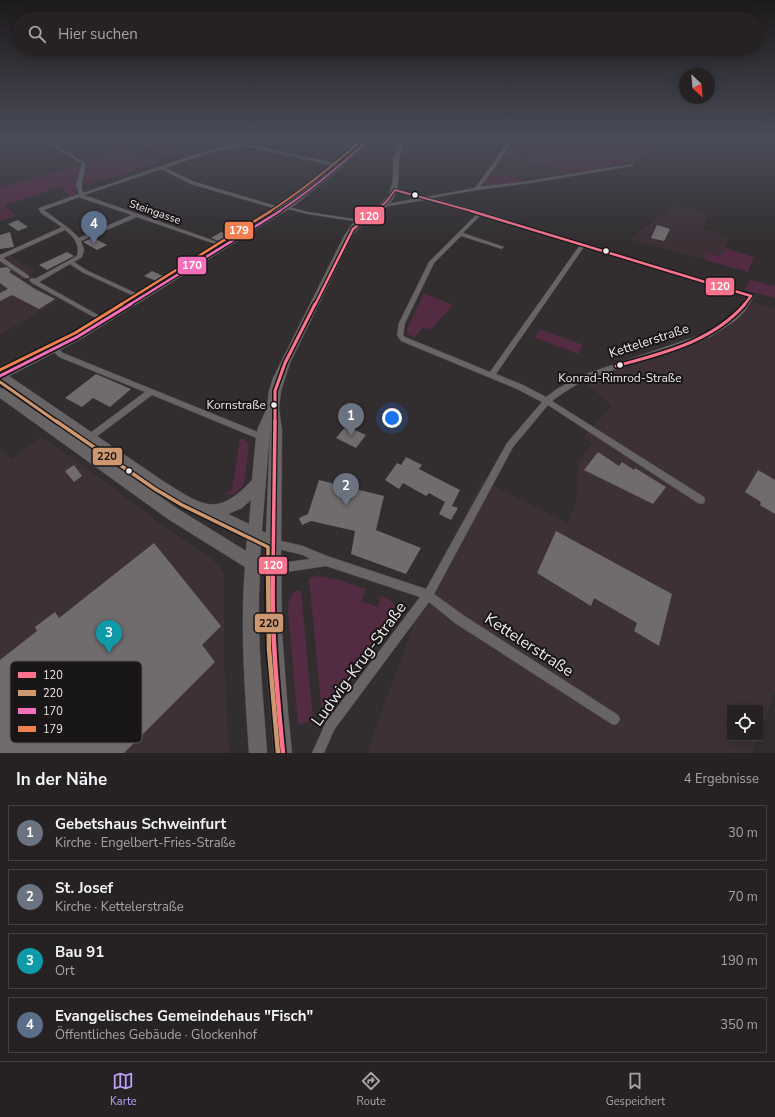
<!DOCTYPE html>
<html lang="de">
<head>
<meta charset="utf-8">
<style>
  :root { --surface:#262224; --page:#2e2a2c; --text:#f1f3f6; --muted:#a4a4a6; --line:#423f41; --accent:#bca0f2 }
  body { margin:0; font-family:"Nunito Sans",sans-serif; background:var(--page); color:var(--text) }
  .controls { position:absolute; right:12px; bottom:12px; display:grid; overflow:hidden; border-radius:0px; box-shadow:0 2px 10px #0003 }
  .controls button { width:36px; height:36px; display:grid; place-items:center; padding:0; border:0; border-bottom:1px solid var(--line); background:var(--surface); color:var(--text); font:20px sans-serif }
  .compass { position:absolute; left:679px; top:68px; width:36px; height:36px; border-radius:50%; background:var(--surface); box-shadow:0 2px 10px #0003; rotate:154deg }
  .you { position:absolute; left:392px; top:418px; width:14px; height:14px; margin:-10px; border:3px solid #fff; border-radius:50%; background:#1a73e8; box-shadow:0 0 0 6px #1a73e833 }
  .badge { display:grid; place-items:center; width:26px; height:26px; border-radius:50%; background:var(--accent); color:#fff; font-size:13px; font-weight:700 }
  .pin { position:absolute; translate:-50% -33px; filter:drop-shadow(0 1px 2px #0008) }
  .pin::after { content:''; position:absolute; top:21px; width:14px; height:12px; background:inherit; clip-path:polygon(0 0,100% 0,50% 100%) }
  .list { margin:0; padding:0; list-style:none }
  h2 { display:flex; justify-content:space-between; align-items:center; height:52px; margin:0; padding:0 16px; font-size:17px }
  h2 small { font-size:13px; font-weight:400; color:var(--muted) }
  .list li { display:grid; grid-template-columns:26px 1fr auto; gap:12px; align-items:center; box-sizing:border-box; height:56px; margin:0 8px 8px; padding:0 8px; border:1px solid var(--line); border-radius:0px }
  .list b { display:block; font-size:15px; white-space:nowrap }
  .list p { margin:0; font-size:13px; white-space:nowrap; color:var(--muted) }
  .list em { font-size:13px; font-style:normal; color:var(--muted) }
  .icon { flex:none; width:22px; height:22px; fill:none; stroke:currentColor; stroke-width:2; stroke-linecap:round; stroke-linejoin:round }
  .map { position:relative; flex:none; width:775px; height:753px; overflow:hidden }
  .search { position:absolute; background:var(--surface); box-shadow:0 2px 10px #0003; left:12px; right:12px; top:12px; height:44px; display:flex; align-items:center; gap:10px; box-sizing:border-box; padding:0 14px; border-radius:22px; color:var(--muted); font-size:15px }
  .sheet { height:308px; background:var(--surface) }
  nav { display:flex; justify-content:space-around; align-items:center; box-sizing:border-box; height:56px; border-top:1px solid var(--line); background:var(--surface); font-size:11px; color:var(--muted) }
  nav a { display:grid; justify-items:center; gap:2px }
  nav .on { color:var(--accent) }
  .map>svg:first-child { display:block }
  .built { fill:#3d3137 }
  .green { fill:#532b42 }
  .building { fill:#706c6e }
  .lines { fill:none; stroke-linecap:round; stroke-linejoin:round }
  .minor-casing { stroke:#4d494b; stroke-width:1 }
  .secondary-casing { stroke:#4d494b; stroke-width:1 }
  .minor { fill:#686466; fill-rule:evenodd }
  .secondary { fill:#686466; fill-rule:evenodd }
  .bus-1-far4-casing { stroke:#191618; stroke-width:4 }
  .bus-1-far3-casing { stroke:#191618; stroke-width:5 }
  .bus-1-far2-casing { stroke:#191618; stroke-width:6 }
  .bus-1-far1-casing { stroke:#191618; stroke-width:6 }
  .bus-1-casing { stroke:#191618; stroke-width:8 }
  .bus-2-far2-casing { stroke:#191618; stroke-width:6 }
  .bus-2-far1-casing { stroke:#191618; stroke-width:6 }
  .bus-2-casing { stroke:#191618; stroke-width:8 }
  .bus-3-far2-casing { stroke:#191618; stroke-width:4 }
  .bus-3-far1-casing { stroke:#191618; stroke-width:5 }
  .bus-3-casing { stroke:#191618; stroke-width:6 }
  .bus-4-far2-casing { stroke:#191618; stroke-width:4 }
  .bus-4-far1-casing { stroke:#191618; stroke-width:5 }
  .bus-4-casing { stroke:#191618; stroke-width:6 }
  .bus-1-far4 { stroke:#fc738d; stroke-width:2 }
  .bus-1-far3 { stroke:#fc738d; stroke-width:2.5 }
  .bus-1-far2 { stroke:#fc738d; stroke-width:3 }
  .bus-1-far1 { stroke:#fc738d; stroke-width:3.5 }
  .bus-1 { stroke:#fc738d; stroke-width:4.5 }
  .bus-2-far2 { stroke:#cd976f; stroke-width:3 }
  .bus-2-far1 { stroke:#cd976f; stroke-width:3.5 }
  .bus-2 { stroke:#cd976f; stroke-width:4.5 }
  .bus-3-far2 { stroke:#f76fb9; stroke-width:2 }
  .bus-3-far1 { stroke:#f76fb9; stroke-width:2.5 }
  .bus-3 { stroke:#f76fb9; stroke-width:3 }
  .bus-4-far2 { stroke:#f17f50; stroke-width:2 }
  .bus-4-far1 { stroke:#f17f50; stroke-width:2.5 }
  .bus-4 { stroke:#f17f50; stroke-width:3 }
  .bus-dot { fill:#efe9ec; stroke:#191618; stroke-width:1.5 }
  .labels { text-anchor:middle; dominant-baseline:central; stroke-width:4; stroke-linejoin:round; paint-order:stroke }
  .far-street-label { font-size:11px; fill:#efe9ec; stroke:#191618 }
  .bus-label { font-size:12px; fill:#efe9ec; stroke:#191618 }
  .street-label { font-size:13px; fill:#efe9ec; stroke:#191618 }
  .near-street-label { font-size:16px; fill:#efe9ec; stroke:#191618 }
  .key { fill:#191618; stroke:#595558; stroke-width:1 }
  .key-label { font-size:11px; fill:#efe9ec }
  .line-badge { stroke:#191618; stroke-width:1.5 }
  .badge-label { font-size:11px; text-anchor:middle; font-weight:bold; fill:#fff }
  .pale-badge-label { font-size:11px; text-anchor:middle; font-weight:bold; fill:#111 }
</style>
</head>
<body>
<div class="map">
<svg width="775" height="753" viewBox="0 0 775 753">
  <rect width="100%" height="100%" fill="#322e30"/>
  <g class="built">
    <path d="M 503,156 L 580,173 L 524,182 L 521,179 L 490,173 Z"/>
    <path d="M 675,205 L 710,214 L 702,229 L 730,237 L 722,257 L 707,252 L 705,260 L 629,239 Z"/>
    <path d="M 9,255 L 35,271 L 22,279 L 58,300 L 0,335 L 0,259 Z"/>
    <path d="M 751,301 L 775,309 L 775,692 L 760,733 L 760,708 L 730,708 L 730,738 L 758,738 L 753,753 L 367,753 L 426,590 L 482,480 L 568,523 L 576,503 L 579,462 L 592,443 L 584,437 L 612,405 L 580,379 L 721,330 Z"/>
    <path d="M 41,437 L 89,470 L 166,528 L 210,558 L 220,567 L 224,573 L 224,664 L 229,753 L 0,753 L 0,450 L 12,459 Z"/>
  </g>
  <g class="green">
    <path d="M 515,137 L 569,137 L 581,139 L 583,137 L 616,137 L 657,144 C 643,167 628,162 605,167 L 604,169 L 580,173 L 503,156 L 515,140 Z"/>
    <path d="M 151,142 L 179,154 L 169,158 L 143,145 Z"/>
    <path d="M 124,145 L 160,162 L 132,172 L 81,185 L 88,168 L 87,161 L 100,153 Z"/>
    <path d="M 74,167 L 79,168 L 75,195 L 71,197 L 60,187 L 5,205 L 15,216 L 0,221 L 0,187 Z"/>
    <path d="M 490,173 L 521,179 L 524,182 C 512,183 492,189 482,183 Z"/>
    <path d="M 725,248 L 754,257 L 748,272 L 705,260 L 707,252 L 721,257 Z"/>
    <path d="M 750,280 L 775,286 L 775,298 L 745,290 Z"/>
    <path d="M 424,293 L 453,305 L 430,330 L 423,327 L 414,338 L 408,334 L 407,329 Z"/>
    <path d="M 540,329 L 583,345 L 578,354 L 534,337 Z"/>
    <path d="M 240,439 L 244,439 L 248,443 L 249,448 L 244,484 L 235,494 L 224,495 L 232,490 Z"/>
    <path d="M 318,576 L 340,580 L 366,589 L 361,601 L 377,607 L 381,596 C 395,599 398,610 393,622 L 322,713 L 309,578 Z"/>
    <path d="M 301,590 L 313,720 L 298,725 L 288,610 C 288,602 290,596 296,591 Z"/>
  </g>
  <g class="building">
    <path d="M 18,220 L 28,227 L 18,231 L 8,224 Z"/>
    <path d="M 657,225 L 670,229 L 664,241 L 651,238 Z"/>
    <path d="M 10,232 L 14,247 L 0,249 L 0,235 Z"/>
    <path d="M 221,232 L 230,235 L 221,242 L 211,238 Z"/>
    <path d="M 93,238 L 107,245 L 97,250 L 83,242 Z"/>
    <path d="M 67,252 L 74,256 L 47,270 L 39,265 Z"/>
    <path d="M 7,267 L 11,270 L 9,272 L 35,289 L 55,299 L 39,309 L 12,295 L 0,301 L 0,293 L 8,289 L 0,283 L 0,268 Z"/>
    <path d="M 152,271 L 163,276 L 156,281 L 144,276 Z"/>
    <path d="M 96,374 L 131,389 L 110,407 L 93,398 L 82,407 L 65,398 Z"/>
    <path d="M 346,426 L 366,435 L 356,448 L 336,438 Z"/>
    <path d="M 598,452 L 619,466 L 622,462 L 634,470 L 635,468 L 666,487 L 653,504 L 584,470 Z"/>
    <path d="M 406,457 L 422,465 L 419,469 L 460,490 L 452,506 L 458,508 L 451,520 L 439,514 L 445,502 L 429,493 L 426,496 L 403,483 L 399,489 L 385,480 L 397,463 L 401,465 Z"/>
    <path d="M 74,465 L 82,476 L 74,482 L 65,471 Z"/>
    <path d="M 758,470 L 775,480 L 775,514 L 760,505 L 761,502 L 745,492 Z"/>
    <path d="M 319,480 L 384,496 L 376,530 L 421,548 L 406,574 L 351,554 L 355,531 L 311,521 L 302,525 L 299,518 L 308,514 Z"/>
    <path d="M 556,531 L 672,594 L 659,646 L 634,631 L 637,623 L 594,598 L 591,606 L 537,573 Z"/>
    <path d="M 154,543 L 221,626 L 202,645 L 215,662 L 124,753 L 0,753 L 0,660 L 37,631 L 35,627 L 55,612 L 59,618 Z"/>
  </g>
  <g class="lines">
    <defs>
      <g id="minor">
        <path d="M 38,137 L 43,137 L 85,163 C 86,173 79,182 83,193 L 197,154 L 232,145 L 246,144 L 341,165 L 342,166 L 340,167 L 246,146 C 218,148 192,159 165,168 L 195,182 L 283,208 L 283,206 L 285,206 L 308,212 L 360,220 L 362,221 L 360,222 L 308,214 L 284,208 L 284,210 L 280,210 L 191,184 L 161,169 L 84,195 L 226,245 L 225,246 L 221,246 L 137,217 L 81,241 L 84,250 L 82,257 L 74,262 L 86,270 L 142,296 L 142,298 L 138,298 L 82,272 L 70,264 L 39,282 L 105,319 L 106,320 L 105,321 L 103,322 L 32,283 L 29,280 L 32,278 L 35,279 L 77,256 C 80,244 74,237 65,230 L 3,258 L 29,276 L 29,278 L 25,278 L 0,261 L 0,255 L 62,227 L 41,213 L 39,209 L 39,208 L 79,194 L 76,185 L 82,164 ZM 80,197 L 81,198 L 132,215 L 79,238 L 71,230 L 44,210 Z"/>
        <path d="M 300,137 L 310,137 L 365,146 L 363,147 Z"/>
        <path d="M 416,137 L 421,137 L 415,141 L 401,144 L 399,143 Z"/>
        <path d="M 511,137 L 515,137 L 498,163 L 480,187 L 530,181 L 632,164 L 634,165 L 632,166 L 530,183 L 476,190 L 432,198 L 482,212 L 753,295 L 754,296 L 745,311 L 736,320 L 710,337 L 584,380 L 563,393 L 552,401 L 704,497 L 705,500 L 704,503 L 701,504 L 698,503 L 548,405 L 513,447 L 434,594 L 463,615 L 618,715 L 620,719 L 618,723 L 614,725 L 610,723 L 455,623 L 429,602 L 334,730 L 324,753 L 312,753 L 326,722 L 420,597 L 326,566 L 273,574 L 270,572 L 268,569 L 270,566 L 273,564 L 310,559 L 303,555 L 270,547 L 268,544 L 270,541 L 273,539 L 303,546 L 327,556 L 426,589 L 507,443 L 542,402 L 517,389 L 401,341 L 397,335 L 399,323 L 429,262 L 477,214 L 425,200 L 383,207 L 381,206 L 383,205 L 419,198 L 393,191 L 393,189 L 395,189 L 426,197 L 475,188 L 495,161 ZM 481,215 L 580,245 L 490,372 L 405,337 L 403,335 L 405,323 L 434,263 L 461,236 L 499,248 L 501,249 L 504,247 L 463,233 ZM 584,247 L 748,297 L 741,309 L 732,318 L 706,333 L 580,376 L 557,389 L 546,397 L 523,385 L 496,374 Z"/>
        <path d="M 52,347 L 56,347 L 63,353 L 265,435 L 266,437 L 265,439 L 262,440 L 259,439 L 152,395 L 92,440 L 89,441 L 86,440 L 85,438 L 86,436 L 145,392 L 59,357 L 51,349 Z"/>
      </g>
      <path id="secondary" d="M 368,137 L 375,137 L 342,167 L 295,205 L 81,339 L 9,376 L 163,481 C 202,505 216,519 252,480 L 256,437 L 258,428 L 267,408 L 269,391 L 273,378 L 344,236 L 353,223 L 380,204 L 389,195 L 393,180 L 393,160 L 398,146 L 398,137 L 404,137 C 404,147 400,153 399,161 C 398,180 401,194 385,208 C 373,218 362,223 352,236 L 290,363 L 281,391 L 279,408 L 282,431 L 281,552 L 282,632 L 288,713 L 292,753 L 274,753 L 267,672 L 266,575 L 260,573 C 256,633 263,693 267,753 L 249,753 C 245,691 240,629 245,567 L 168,519 L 0,398 L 0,388 L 4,389 L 178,509 L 246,551 L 247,538 C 216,522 183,508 153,489 L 0,382 L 0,371 L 73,335 L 289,201 L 338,165 ZM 270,429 L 270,431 L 266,533 L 262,531 ZM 251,500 L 249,524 L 228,514 L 242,508 ZM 261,546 L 266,548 L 266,560 L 260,558 Z"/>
    </defs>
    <use href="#minor" class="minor-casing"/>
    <use href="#secondary" class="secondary-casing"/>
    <use href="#minor" class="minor"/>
    <use href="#secondary" class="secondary"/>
    <defs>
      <path id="bus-1-far4" d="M 374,212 L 386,202 L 395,190 L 475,212"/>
      <g id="bus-1-far3">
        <path d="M 471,211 L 751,296 L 744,305"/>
        <path d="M 315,305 L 353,229 L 376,211"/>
      </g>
      <g id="bus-1-far2">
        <path d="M 616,366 C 663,353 712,342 745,304"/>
        <path d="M 275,422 L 275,391 L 285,363 L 315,304"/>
      </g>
      <path id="bus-1-far1" d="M 273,569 L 275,421"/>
      <path id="bus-1" d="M 273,568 C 271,629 277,691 283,753"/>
      <path id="bus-2-far2" d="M 0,382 L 57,422"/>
      <path id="bus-2-far1" d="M 56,421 L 155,489 L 182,505 L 268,547 L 268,569"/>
      <path id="bus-2" d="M 268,568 L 269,649 L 278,753"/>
      <path id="bus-3-far2" d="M 278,212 C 312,190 342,164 372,137"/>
      <path id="bus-3-far1" d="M 129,305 L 280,211"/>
      <path id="bus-3" d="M 0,376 L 77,337 L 131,304"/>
      <path id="bus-4-far2" d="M 269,212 C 303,190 335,164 365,137"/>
      <path id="bus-4-far1" d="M 120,305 L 271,211"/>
      <path id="bus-4" d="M 0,370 L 75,333 L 122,304"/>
    </defs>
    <use href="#bus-1-far4" class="bus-1-far4-casing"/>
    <use href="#bus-1-far3" class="bus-1-far3-casing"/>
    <use href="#bus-1-far2" class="bus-1-far2-casing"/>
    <use href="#bus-1-far1" class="bus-1-far1-casing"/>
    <use href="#bus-1" class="bus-1-casing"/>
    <use href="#bus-2-far2" class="bus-2-far2-casing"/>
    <use href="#bus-2-far1" class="bus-2-far1-casing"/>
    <use href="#bus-2" class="bus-2-casing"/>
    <use href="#bus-3-far2" class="bus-3-far2-casing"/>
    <use href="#bus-3-far1" class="bus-3-far1-casing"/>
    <use href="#bus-3" class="bus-3-casing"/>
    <use href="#bus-4-far2" class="bus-4-far2-casing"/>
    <use href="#bus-4-far1" class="bus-4-far1-casing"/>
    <use href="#bus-4" class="bus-4-casing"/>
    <use href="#bus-1-far4" class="bus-1-far4"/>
    <use href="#bus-1-far3" class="bus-1-far3"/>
    <use href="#bus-1-far2" class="bus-1-far2"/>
    <use href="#bus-1-far1" class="bus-1-far1"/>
    <use href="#bus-1" class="bus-1"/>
    <use href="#bus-2-far2" class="bus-2-far2"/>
    <use href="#bus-2-far1" class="bus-2-far1"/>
    <use href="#bus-2" class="bus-2"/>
    <use href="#bus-3-far2" class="bus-3-far2"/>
    <use href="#bus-3-far1" class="bus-3-far1"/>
    <use href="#bus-3" class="bus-3"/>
    <use href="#bus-4-far2" class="bus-4-far2"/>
    <use href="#bus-4-far1" class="bus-4-far1"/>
    <use href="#bus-4" class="bus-4"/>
  </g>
  <linearGradient id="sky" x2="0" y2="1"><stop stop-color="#1c191a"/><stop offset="0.57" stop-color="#494c59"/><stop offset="1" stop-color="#494c59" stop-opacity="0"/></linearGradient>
  <rect width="775" height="242" fill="url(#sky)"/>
  <g class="bus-dot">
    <circle cx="415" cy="195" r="3.5"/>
    <circle cx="606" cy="251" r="3.5"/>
    <circle cx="620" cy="365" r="3.5"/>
    <circle cx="274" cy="405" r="3.5"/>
    <circle cx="129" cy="471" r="3.5"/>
  </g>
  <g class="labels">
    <g class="far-street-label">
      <text transform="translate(155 212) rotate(19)">Steingasse</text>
    </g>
    <g class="bus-label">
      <text x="620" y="378">Konrad-Rimrod-Straße</text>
      <text x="266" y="405" text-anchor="end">Kornstraße</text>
    </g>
    <g class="street-label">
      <text transform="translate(649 341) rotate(-18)">Kettelerstraße</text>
    </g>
    <g class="near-street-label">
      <text transform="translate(529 645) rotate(33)">Kettelerstraße</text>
      <text transform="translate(359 664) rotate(-54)">Ludwig-Krug-Straße</text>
    </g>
  </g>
  <rect x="10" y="661" width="132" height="82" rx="6" class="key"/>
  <rect x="18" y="672" width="18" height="6" fill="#fc738d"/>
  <rect x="18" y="690" width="18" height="6" fill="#cd976f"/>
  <rect x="18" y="708" width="18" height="6" fill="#f76fb9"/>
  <rect x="18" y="726" width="18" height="6" fill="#f17f50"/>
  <g class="key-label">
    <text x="43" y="679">120</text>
    <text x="43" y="697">220</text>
    <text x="43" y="715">170</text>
    <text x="43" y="733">179</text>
  </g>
  <g class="line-badge">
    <rect x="354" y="206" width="31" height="19" rx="4" fill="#fc738d"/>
    <rect x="224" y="221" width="30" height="19" rx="4" fill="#f17f50"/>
    <rect x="177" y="256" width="30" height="19" rx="4" fill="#f76fb9"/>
    <rect x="705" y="277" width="30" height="19" rx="4" fill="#fc738d"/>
    <rect x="92" y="447" width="31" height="19" rx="4" fill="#cd976f"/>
    <rect x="258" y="556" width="30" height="19" rx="4" fill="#fc738d"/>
    <rect x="254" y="613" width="30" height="20" rx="4" fill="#cd976f"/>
  </g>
  <g class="badge-label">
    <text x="369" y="220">120</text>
    <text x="239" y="234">179</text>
    <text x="192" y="269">170</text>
    <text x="720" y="290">120</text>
    <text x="273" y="569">120</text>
  </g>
  <g class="pale-badge-label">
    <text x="107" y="460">220</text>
    <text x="269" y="627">220</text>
  </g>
</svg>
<div class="controls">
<button><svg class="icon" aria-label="locate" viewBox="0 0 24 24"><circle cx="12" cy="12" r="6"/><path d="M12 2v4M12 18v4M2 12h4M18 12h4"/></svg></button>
</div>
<svg class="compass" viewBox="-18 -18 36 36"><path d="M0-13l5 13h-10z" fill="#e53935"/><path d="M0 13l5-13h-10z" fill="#a4a4a6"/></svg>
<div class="you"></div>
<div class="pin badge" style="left:351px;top:436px;background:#6b7280">1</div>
<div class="pin badge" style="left:346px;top:506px;background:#6b7280">2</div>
<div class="pin badge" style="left:109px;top:653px;background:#0f9aa8">3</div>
<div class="pin badge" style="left:94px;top:244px;background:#5c6f8a">4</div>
<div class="search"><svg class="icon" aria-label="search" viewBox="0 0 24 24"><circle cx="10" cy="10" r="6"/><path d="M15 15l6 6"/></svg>Hier suchen</div>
</div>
<section class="sheet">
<h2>In der Nähe<small>4 Ergebnisse</small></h2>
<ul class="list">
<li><span class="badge" style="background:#6b7280">1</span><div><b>Gebetshaus Schweinfurt</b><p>Kirche · Engelbert-Fries-Straße</p></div><em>30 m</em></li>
<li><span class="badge" style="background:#6b7280">2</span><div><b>St. Josef</b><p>Kirche · Kettelerstraße</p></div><em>70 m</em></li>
<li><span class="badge" style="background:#0f9aa8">3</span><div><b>Bau 91</b><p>Ort</p></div><em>190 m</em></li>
<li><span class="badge" style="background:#5c6f8a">4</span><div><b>Evangelisches Gemeindehaus &quot;Fisch&quot;</b><p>Öffentliches Gebäude · Glockenhof</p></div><em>350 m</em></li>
</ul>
</section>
<nav>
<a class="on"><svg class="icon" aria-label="map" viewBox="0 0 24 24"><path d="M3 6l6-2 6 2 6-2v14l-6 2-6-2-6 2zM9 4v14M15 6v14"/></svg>Karte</a>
<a><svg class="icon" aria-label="directions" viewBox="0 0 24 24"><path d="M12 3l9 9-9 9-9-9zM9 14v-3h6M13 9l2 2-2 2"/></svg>Route</a>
<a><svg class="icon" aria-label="saved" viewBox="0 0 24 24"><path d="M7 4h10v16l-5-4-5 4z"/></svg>Gespeichert</a>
</nav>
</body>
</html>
